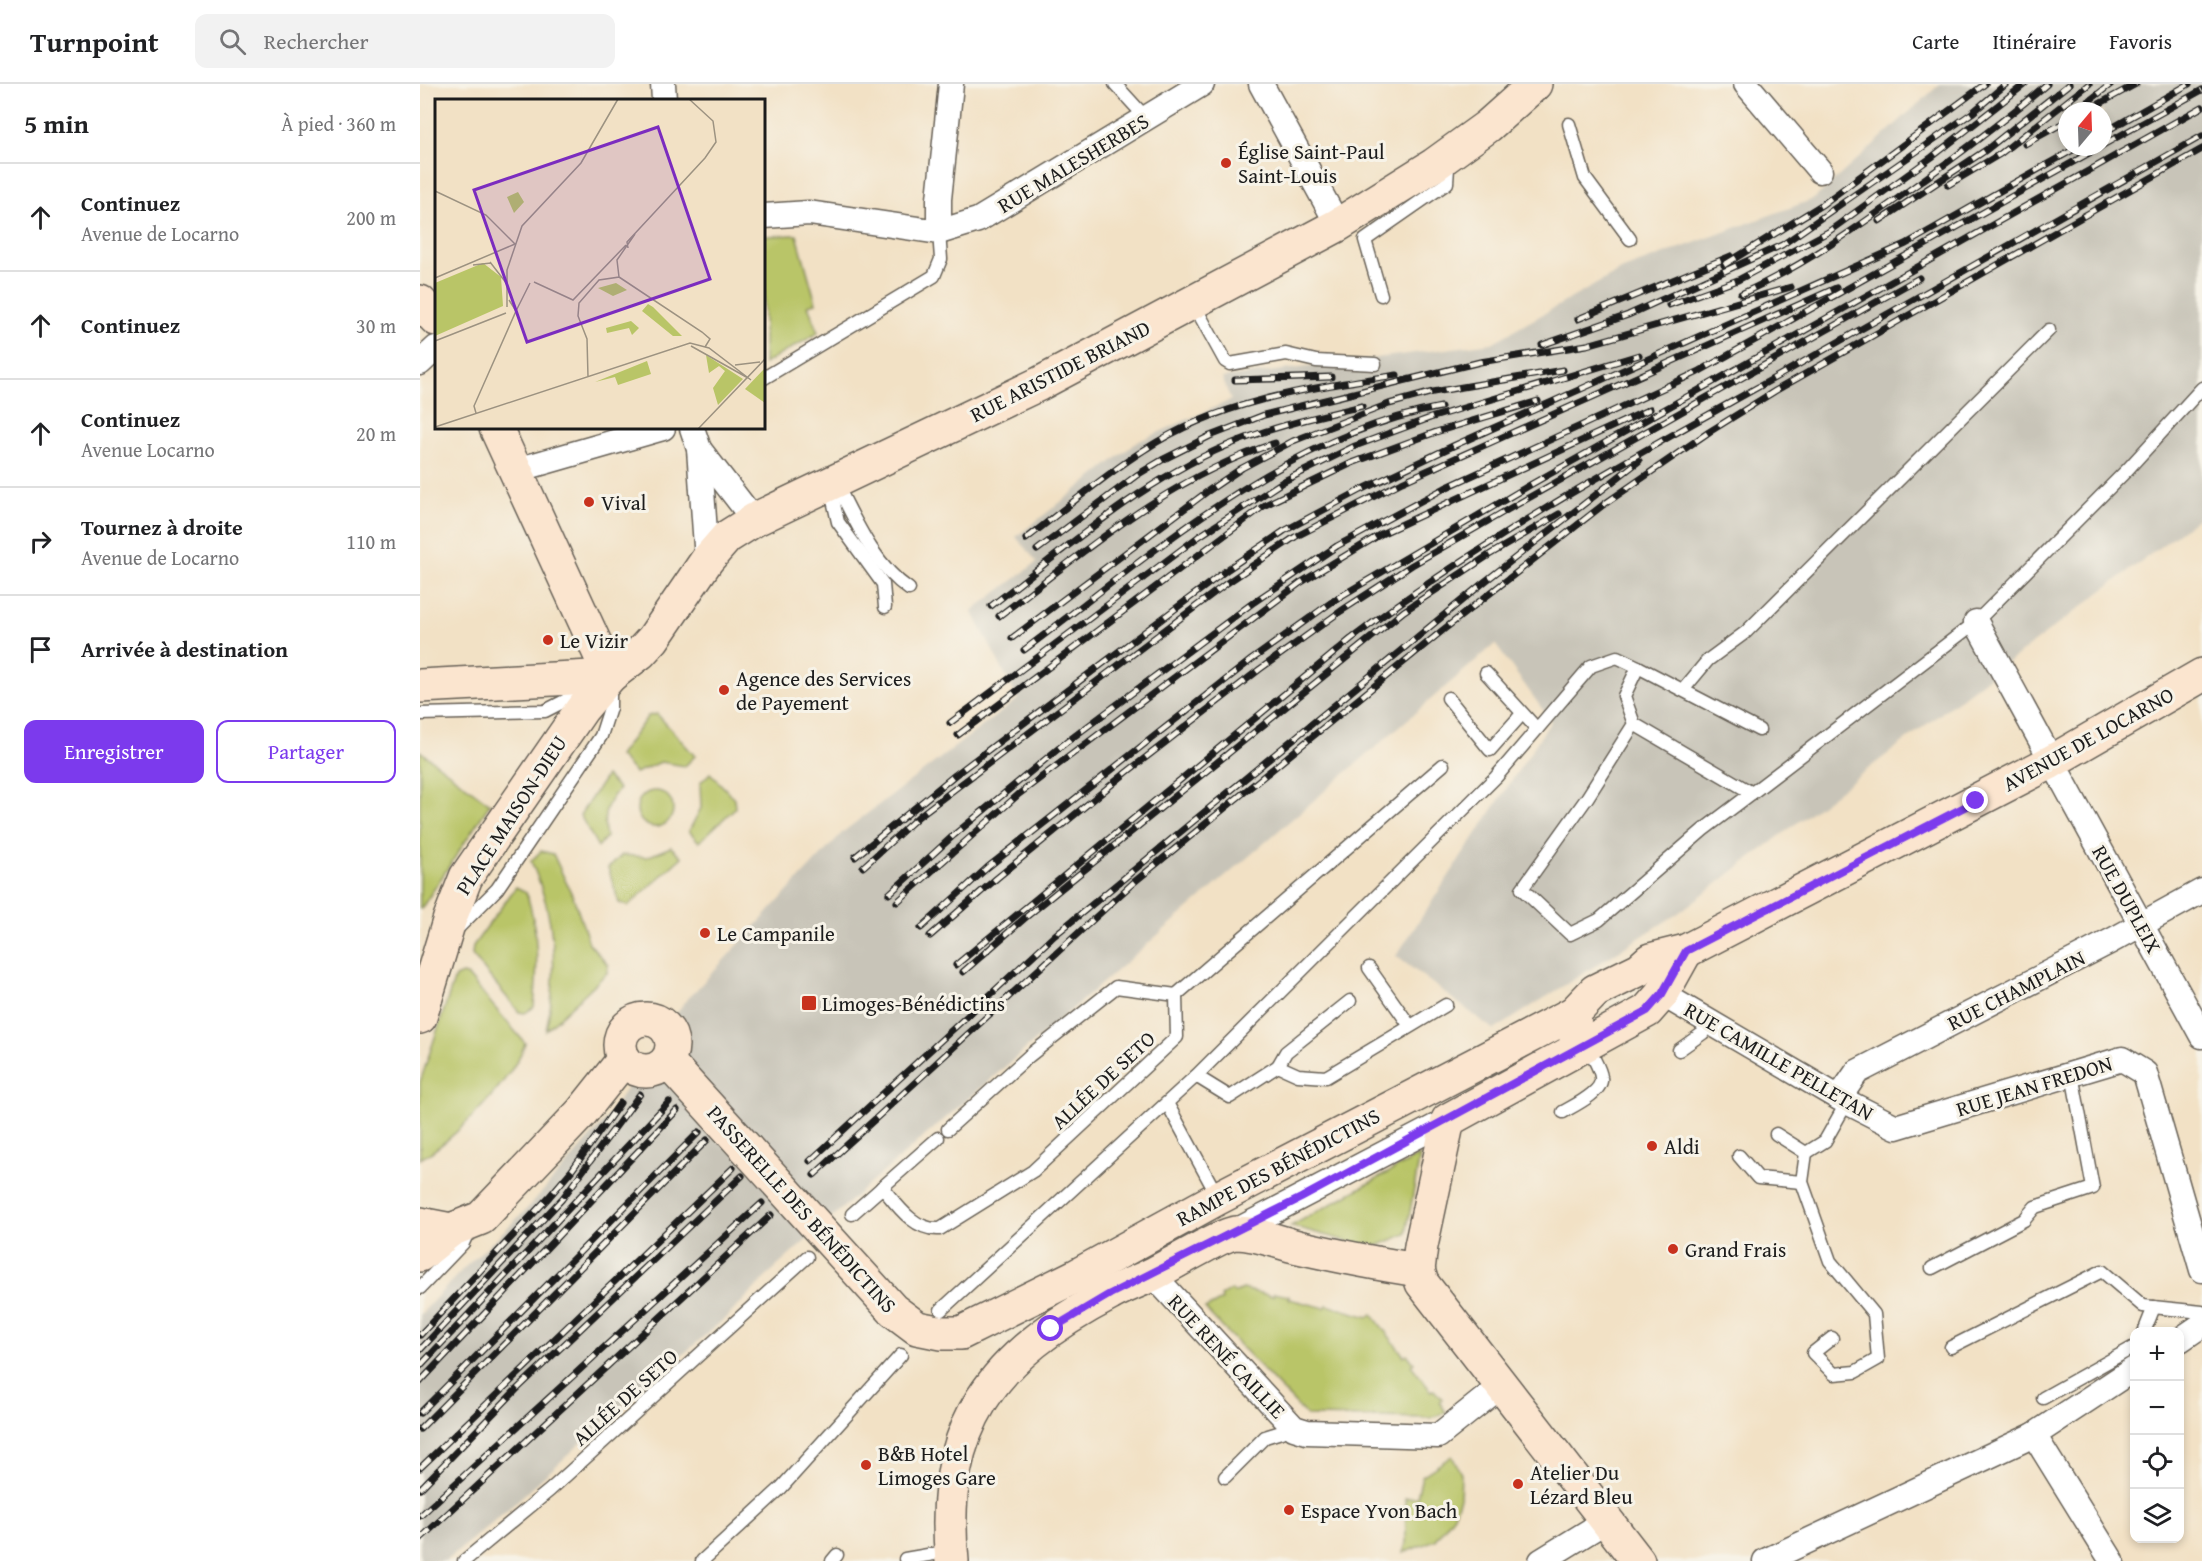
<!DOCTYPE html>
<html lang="fr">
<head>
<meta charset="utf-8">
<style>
  :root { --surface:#fff; --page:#f2f2f2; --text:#202124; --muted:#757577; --line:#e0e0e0; --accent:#7c3aed }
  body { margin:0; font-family:"Gentium Book Plus",serif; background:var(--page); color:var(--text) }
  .controls { position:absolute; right:18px; bottom:18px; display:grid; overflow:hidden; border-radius:12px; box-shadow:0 3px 9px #0003 }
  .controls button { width:54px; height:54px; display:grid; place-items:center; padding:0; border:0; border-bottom:2px solid var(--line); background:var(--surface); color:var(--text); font:30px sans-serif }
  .compass { position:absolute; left:1638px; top:18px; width:54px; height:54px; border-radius:50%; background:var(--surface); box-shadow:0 3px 9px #0003; rotate:19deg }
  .stop { position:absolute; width:18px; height:18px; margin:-14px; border:4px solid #7c3aed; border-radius:50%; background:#fff }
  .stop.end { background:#7c3aed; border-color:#fff; box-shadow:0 2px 6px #0008 }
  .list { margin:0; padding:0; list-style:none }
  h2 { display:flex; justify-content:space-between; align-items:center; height:78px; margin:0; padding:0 24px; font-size:26px }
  h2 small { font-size:20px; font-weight:400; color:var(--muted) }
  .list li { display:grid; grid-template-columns:39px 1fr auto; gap:18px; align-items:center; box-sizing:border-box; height:108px; padding:0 24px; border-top:2px solid var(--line) }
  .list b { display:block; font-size:22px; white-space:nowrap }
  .list p { margin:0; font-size:20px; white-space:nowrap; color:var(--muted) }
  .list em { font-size:20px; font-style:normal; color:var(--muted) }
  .actions { display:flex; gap:12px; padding:18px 24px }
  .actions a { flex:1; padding:14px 0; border:2px solid var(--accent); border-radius:12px; text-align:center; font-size:21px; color:var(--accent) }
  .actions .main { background:var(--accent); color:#fff }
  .icon { flex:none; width:33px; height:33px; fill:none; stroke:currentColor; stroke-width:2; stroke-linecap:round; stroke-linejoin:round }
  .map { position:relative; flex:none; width:1782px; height:1477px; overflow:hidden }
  header { display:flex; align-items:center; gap:36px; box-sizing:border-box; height:84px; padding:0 30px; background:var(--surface); border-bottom:2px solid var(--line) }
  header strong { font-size:28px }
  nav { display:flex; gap:33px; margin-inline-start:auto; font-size:21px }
  .search { width:420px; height:54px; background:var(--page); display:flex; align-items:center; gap:15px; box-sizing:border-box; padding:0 21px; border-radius:12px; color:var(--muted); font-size:22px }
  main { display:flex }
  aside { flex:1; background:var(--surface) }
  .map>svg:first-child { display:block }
  .industrial { fill:#c8c4b8; fill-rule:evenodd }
  .green { fill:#b9c567; stroke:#6a7042; stroke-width:1.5 }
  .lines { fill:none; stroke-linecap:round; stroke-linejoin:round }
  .lane-casing { stroke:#676157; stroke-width:15 }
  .street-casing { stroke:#676157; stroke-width:27 }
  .secondary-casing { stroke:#676157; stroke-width:36 }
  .lane { stroke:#fff; stroke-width:12 }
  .street { stroke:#fff; stroke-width:24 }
  .secondary { stroke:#fbe5cf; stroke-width:33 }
  .rail-casing { stroke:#1c1c1c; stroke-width:7 }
  .rail { stroke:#f7f3e8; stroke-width:4.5; stroke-dasharray:14; stroke-linecap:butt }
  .route { stroke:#7c3aed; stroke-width:8 }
  .poi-dot { fill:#c8321e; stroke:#f7f3e8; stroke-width:2 }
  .labels { text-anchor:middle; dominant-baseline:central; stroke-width:6; stroke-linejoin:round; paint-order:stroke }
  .poi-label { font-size:21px; fill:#1c1c1c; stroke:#f7f3e8; text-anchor:start }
  .street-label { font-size:21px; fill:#1c1c1c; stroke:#f7f3e8 }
  .inset-road { fill:none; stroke:#9c9281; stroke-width:1.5 }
  .view { fill:#7b2cbf; fill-opacity:0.15; stroke:#7b2cbf; stroke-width:3 }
  .inset-edge { fill:none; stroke:#1c1c1c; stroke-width:3 }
</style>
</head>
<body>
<header>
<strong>Turnpoint</strong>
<div class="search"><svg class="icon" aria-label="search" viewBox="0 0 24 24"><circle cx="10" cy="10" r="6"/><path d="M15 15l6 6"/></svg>Rechercher</div>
<nav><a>Carte</a><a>Itinéraire</a><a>Favoris</a></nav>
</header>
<main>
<aside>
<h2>5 min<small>À pied · 360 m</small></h2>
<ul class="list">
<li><svg class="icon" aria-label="ahead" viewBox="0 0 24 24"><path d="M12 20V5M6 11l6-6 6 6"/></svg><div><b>Continuez</b><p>Avenue de Locarno</p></div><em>200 m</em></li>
<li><svg class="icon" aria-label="ahead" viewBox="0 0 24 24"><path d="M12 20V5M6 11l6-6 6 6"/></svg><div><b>Continuez</b></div><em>30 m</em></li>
<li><svg class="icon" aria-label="ahead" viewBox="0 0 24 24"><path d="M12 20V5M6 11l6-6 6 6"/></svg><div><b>Continuez</b><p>Avenue Locarno</p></div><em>20 m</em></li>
<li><svg class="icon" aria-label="right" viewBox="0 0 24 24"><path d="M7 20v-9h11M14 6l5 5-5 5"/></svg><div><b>Tournez à droite</b><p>Avenue de Locarno</p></div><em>110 m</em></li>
<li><svg class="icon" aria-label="arrive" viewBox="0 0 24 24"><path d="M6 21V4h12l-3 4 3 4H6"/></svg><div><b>Arrivée à destination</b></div></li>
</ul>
<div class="actions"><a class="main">Enregistrer</a><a>Partager</a></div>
</aside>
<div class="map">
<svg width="1782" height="1477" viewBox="0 0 1782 1477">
  <rect width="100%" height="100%" fill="#f7f3e8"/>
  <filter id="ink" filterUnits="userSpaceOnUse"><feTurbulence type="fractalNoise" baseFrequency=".0167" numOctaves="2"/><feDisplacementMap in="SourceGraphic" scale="12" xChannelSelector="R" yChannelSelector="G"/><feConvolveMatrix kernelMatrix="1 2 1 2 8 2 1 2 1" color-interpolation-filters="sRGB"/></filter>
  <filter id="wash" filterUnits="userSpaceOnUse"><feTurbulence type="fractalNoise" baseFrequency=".008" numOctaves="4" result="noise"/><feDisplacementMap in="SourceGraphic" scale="24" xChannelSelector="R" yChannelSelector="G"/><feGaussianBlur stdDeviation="1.35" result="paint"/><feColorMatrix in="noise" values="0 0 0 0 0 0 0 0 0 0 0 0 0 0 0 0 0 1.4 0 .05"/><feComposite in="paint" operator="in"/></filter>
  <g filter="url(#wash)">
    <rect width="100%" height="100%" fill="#f2e1c5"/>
    <path class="industrial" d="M 1520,0 L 1782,0 L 1782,431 L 1257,830 L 1074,946 L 976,872 L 1131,637 L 1075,560 L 447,1102 L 353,1186 L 310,1230 L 190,1333 L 86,1427 L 25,1477 L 0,1477 L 0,1231 L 43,1185 L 104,1128 L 148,1079 L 186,1035 L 263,920 L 423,748 L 598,615 L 552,527 L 617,478 L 596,453 L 717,358 L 811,316 L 802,294 L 1072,259 L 1203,185 L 1394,115 ZM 1647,27 L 1683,27 L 1683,63 L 1647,63 Z"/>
    <g class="green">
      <path d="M 377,151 L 396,219 L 388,221 L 398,249 L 344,280 L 344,152 Z"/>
      <path d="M 237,630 L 275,672 L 265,682 L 241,678 L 215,689 L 199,672 L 228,632 Z"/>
      <path d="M 0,667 L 70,720 L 1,825 L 0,825 Z"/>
      <path d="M 290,689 L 314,714 L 315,724 L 279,758 L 269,747 L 281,724 L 280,699 Z"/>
      <path d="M 186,692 L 199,705 C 185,720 182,733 186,753 L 178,763 L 160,731 Z"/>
      <circle cx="235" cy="725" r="18"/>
      <path d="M 251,763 L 262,773 L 208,822 L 199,819 L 188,784 L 202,771 L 227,773 Z"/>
      <path d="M 121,767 L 133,770 L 154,815 L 169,859 L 188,881 L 187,889 L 126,946 C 139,887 136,833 111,777 Z"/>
      <path d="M 96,803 L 106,808 C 119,846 118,884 114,923 L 105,929 L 99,928 L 52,871 L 53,862 Z"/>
      <path d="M 42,890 L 47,891 L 105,959 C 95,993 32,1059 0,1075 L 0,998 L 35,893 Z"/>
      <path d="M 1000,1071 L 986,1150 L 952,1164 L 871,1142 Z"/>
      <path d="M 822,1205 L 853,1212 L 854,1209 L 869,1212 L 869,1215 L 905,1224 L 907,1221 L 948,1233 L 952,1230 L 984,1272 L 987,1270 L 994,1279 L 991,1281 L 1011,1307 L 1014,1306 L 1022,1315 L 1019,1318 L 1026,1328 L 1011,1334 L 887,1332 L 785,1225 L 802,1216 L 801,1212 L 812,1206 L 814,1209 Z"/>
      <path d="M 1032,1372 L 1041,1390 L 1040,1414 L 1034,1431 L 1015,1456 L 983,1469 L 986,1459 L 985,1414 L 997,1413 L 1002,1392 Z"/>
    </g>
  </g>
  <g filter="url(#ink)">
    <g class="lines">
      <defs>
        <g id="lane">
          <path d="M 695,0 L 727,35"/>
          <path d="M 1149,40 L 1165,94 L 1210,155"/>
          <path d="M 961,211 L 945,156 L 1027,99 L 1028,84 L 1025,78"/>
          <path d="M 773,219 L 805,277 L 810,280 L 866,270 L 896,277 L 955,280"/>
          <path d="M 344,294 L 514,192 L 521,175 L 519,148"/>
          <path d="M 416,399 C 435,436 454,481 489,505"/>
          <path d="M 410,403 L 418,438 L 463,500 L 465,523"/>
          <path d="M 1066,589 L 1117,645"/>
          <path d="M 1263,606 L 1288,576 L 1326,548 L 1629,246"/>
          <path d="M 1028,614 L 1070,666 L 1101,631"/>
          <path d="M 0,630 L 125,627 L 162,608"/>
          <path d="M 1214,640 L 1167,714 L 1102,805 L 1150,850 L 1179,836 L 1283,746 L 1332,709 L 1214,640 L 1204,612 L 1218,583 L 1339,646"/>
          <path d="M 1332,709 L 1556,538 L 1707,386 L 1782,304"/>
          <path d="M 36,846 L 77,805 L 181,652 L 190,624 L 190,602"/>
          <path d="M 949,884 L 990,942"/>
          <path d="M 756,911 L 1023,681"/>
          <path d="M 1259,966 L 1283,949 L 1291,938"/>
          <path d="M 858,982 L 866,968 L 930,917"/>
          <path d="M 776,992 L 810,1013 L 858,982 L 878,991 L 906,993 L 1026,921"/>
          <path d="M 747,1019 L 798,1113"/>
          <path d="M 1143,1028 C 1153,1022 1184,1008 1181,993 C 1180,983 1171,972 1168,961"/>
          <path d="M 1356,1050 L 1386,1069 L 1382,1098 L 1410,1177 L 1454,1230 L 1458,1275 L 1435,1288 L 1414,1290 L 1393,1269 L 1412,1254"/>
          <path d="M 1386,1069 L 1405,1057 L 1427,1018"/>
          <path d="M 1319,1072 L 1338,1094 L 1382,1098"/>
          <path d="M 462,1103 C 477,1121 494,1147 520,1145 L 613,1087 L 757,953 L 756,911 L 696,903 L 609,972 L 528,1045"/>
          <path d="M 432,1130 L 518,1054"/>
          <path d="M 1512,1184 L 1604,1136 L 1615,1123 L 1673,1104 L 1652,990"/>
          <path d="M 0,1204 L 43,1159 L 49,1146"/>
          <path d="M 521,1226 L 776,992 L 1076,693 L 1171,582 L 1197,573 L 1218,583"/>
          <path d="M 1724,1248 L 1734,1223"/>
          <path d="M 1531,1263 L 1682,1187 L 1723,1222 L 1782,1228"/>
          <path d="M 1623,1314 L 1714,1263"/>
          <path d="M 805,1393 L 845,1353 L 874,1344"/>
          <path d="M 485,1475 L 531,1467"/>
          <path d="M 44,1477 L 130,1406 L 387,1173"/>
          <path d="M 282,1477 L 361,1404 L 481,1271"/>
          <path d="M 412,1477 L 417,1471"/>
        </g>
        <g id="street">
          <path d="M 243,0 L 244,16"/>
          <path d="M 841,0 L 918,141"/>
          <path d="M 1326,0 L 1400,87"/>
          <path d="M 344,132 L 389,129 L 519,148 L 558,136 L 782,0"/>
          <path d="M 519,148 L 519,115 L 531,0"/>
          <path d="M 0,279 L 16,264"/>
          <path d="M 272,344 L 279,365 L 287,476"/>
          <path d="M 279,365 L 334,436"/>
          <path d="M 97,386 L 243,344"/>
          <path d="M 1556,538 L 1782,952"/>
          <path d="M 1242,910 L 1419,1014 L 1476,1043 L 1702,975 L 1725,989 L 1782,1186"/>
          <path d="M 1419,1014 L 1437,988 L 1691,857 L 1782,807"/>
          <path d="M 814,1148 L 1028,1036"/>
          <path d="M 733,1191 L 874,1344 L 887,1348 L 1018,1352 L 1082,1301"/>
          <path d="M 1760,1256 L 1782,1241"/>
          <path d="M 1614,1351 L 1692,1477"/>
          <path d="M 1121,1477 L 1186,1437"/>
          <path d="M 1345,1477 L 1614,1351 L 1714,1285"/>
        </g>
        <g id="secondary">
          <path d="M 0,218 L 16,235"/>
          <path d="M 76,344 L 190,592"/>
          <path d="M 0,602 L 190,592"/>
          <path d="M 0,933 L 30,834 L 46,793 L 162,625 L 190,592 L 220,569 L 233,555 L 287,476 L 307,453 L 334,436 L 619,300 L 918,141 L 1014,81 L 1068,42 L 1115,0"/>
          <circle cx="226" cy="961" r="26"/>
          <path d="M 1155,950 L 1154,929 L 1175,907 L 1220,885 L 1230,876 L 1266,867 L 1631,678 L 1782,591"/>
          <path d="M 247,977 L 473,1226 L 497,1244 L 522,1249 L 541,1249 L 656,1192 L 798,1114 L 1154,929"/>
          <path d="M 0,1140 L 31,1146 L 61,1134 L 161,1029 L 204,975"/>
          <path d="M 0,1171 L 31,1146"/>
          <path d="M 998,1186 L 1002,1199 L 1218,1477"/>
          <path d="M 532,1477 C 518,1341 573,1271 690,1210 C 704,1202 720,1197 735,1189 C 749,1182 806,1148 816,1149 C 836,1149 858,1158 878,1163 C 918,1172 958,1180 998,1186 L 1001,1162 L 1028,1036 L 1227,927 L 1242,910 L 1266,867"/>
        </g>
      </defs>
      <use href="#lane" class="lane-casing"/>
      <use href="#street" class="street-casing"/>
      <use href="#secondary" class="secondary-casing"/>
      <use href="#lane" class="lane"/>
      <use href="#street" class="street"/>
      <use href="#secondary" class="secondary"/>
      <defs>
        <g id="rail">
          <path d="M 1656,27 L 1691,0"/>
          <path d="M 1666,27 L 1716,0"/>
          <path d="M 1683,49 L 1769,0"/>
          <path d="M 1605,60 L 1647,37"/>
          <path d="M 1683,61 L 1782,6"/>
          <path d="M 1528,101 L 1580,70 L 1669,0"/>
          <path d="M 1459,137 L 1566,66 L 1649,0"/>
          <path d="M 1304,181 L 1403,120 L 1565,0"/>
          <path d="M 1321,210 C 1383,182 1437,144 1492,104 C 1538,71 1584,37 1627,0"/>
          <path d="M 1249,221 L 1318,196 L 1408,148 L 1512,73 L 1605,0"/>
          <path d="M 1158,235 L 1311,172"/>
          <path d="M 1122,261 L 1208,231 L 1362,161 L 1552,29 L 1586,0"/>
          <path d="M 815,296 L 911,293"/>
          <path d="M 606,455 C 645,425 683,392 724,366 C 800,316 890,304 977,291"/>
          <path d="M 617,466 L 717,391 L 742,376 L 790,352 L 844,331 L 1060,278 L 1167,261 L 1371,203"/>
          <path d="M 571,522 C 645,465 719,399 806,362 C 850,343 896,333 942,322"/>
          <path d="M 579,532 C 668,465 747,395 855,359"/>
          <path d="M 592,554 L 788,407 L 822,384 L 873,357 L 969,320 L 1013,308 L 1143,286"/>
          <path d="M 604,566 C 731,471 860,353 1021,323"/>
          <path d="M 530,639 L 778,453 L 864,397 L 935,362 L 1010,334 L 1219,271"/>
          <path d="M 538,651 L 845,421 L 932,379 L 1016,348 L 1118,317"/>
          <path d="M 435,773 L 535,691 L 808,485 L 864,447 L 941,406 L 1033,362 L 1486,160 L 1658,63"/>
          <path d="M 443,783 L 499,732 L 807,499 L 875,453 L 982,398 L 1416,204"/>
          <path d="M 469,810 L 534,751 L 644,660 L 834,518 L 917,462 L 1025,404 L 1278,288 L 1680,63"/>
          <path d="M 477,818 L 599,710 L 880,499 L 961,450 L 1230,325"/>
          <path d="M 501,844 L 568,783 L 633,732 L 831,576 L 916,515 L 1110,401 L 1782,23"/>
          <path d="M 510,852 L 577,794 L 707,688 L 840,585 L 921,527 L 992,481 L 1087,426 L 1499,194"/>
          <path d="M 536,881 L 931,555 C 1068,451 1218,370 1367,287 C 1505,209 1643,130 1782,52"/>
          <path d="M 543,888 L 606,833 L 984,527 L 1069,471 L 1139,430"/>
          <path d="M 390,1077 L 635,851 L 1063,499 L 1219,377"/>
          <path d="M 394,1091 L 713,799 L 1023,546 L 1183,421 L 1289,348 L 1355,307 L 1782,65"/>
          <path d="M 0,1251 L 129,1113 L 152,1086 L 200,1019"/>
          <path d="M 0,1266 L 142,1115 L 220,1010"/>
          <path d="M 0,1282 L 249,1018"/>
          <path d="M 0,1298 L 257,1026"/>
          <path d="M 0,1329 L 279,1048"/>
          <path d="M 0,1345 L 287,1056"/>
          <path d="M 0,1384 L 313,1084"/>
          <path d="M 0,1405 L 96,1306 L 322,1092"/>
          <path d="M 0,1432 L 342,1119"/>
          <path d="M 0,1455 L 351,1131"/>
        </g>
      </defs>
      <use href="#rail" class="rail-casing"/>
      <use href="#rail" class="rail"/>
    </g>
  </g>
  <g class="lines" filter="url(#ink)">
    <path class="route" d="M 631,1245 L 690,1210 L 881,1114 L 1227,927 L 1242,910 L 1266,867 L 1556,717"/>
  </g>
  <g class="poi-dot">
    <circle cx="806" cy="79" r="6"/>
    <circle cx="169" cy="418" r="6"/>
    <circle cx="128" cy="556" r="6"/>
    <circle cx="304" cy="606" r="6"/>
    <circle cx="285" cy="849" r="6"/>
    <rect x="381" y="911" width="16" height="16" rx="3"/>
    <circle cx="1232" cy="1062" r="6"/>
    <circle cx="1253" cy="1165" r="6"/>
    <circle cx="446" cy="1381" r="6"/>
    <circle cx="1098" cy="1400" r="6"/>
    <circle cx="869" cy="1426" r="6"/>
  </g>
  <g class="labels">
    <g class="poi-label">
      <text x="818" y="67">Église Saint-Paul<tspan x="818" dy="24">Saint-Louis</tspan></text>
      <text x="181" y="418">Vival</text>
      <text x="140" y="556">Le Vizir</text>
      <text x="316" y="594">Agence des Services<tspan x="316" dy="24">de Payement</tspan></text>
      <text x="297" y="849">Le Campanile</text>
      <text x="402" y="919">Limoges-Bénédictins</text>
      <text x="1244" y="1062">Aldi</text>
      <text x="1265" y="1165">Grand Frais</text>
      <text x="458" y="1369">B&amp;B Hotel<tspan x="458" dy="24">Limoges Gare</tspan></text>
      <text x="1110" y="1388">Atelier Du<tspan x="1110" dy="24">Lézard Bleu</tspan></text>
      <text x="881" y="1426">Espace Yvon Bach</text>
    </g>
    <g class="street-label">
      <text transform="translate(653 79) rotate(-31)">RUE MALESHERBES</text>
      <text transform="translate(640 287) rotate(-27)">RUE ARISTIDE BRIAND</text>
      <text transform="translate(1668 655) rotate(-29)">AVENUE DE LOCARNO</text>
      <text transform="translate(91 731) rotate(-57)">PLACE MAISON-DIEU</text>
      <text transform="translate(1707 815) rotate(61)">RUE DUPLEIX</text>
      <text transform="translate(1596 906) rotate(-27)">RUE CHAMPLAIN</text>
      <text transform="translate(1359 977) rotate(30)">RUE CAMILLE PELLETAN</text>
      <text transform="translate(683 996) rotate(-43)">ALLÉE DE SETO</text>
      <text transform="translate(1614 1002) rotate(-17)">RUE JEAN FREDON</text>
      <text transform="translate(858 1083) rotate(-28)">RAMPE DES BÉNÉDICTINS</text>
      <text transform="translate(382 1125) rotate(48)">PASSERELLE DES BÉNÉDICTINS</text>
      <text transform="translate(807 1272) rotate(47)">RUE RENÉ CAILLIE</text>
      <text transform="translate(205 1313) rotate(-42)">ALLÉE DE SETO</text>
    </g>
  </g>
  <g transform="translate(15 15)">
    <rect width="330" height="330" fill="#f2e1c5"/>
    <path d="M 83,93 L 89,103 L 79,114 L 72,98 ZM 48,164 L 66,178 L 68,207 L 0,237 L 0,184 ZM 181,184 L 192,191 L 178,197 L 163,189 ZM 213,205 L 218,208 L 247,237 L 238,237 L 207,212 ZM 196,222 L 204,229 L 197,236 L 194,229 L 172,234 L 171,229 ZM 271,256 L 308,280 L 283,306 L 278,289 L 290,272 L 284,267 L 274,274 ZM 212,262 L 216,275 L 183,286 L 180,278 L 160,283 ZM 330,269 L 330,304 L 310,290 Z" fill="#b9c567"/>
    <path class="inset-road" d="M 0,92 L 51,116 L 80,145M 193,149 L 192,143 L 270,59 L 281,43 L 278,22 L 254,0M 55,163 L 72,185M 38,166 L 56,164M 184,178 L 267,233 L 275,240 L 270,248M 0,179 L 80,145M 99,183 L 138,201 L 191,146M 72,208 L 72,171 L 87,127 L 146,64 L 183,0M 81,212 L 95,184M 0,242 L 71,214M 256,247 L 313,279M 300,266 L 325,263M 153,278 L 152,240 L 143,217 L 144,204 L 164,181 L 184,178 L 182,161 L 200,135M 41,314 L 39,307 L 81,212 L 74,201M 0,328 L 255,244 L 274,249 L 316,281M 263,330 L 330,260"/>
    <path class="view" d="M 223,28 L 275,180 L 92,243 L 39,91 Z"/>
    <rect width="330" height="330" class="inset-edge"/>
  </g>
</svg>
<div class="controls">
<button>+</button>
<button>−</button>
<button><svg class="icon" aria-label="locate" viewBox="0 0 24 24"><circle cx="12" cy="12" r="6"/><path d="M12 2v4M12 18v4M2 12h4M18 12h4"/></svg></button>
<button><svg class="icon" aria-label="layers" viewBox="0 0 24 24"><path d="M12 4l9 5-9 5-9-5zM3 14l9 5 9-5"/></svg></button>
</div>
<svg class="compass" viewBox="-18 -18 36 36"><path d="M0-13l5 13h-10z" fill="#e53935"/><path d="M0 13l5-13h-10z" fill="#757577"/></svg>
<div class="stop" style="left:631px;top:1245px"></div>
<div class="stop end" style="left:1556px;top:717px"></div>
</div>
</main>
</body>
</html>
